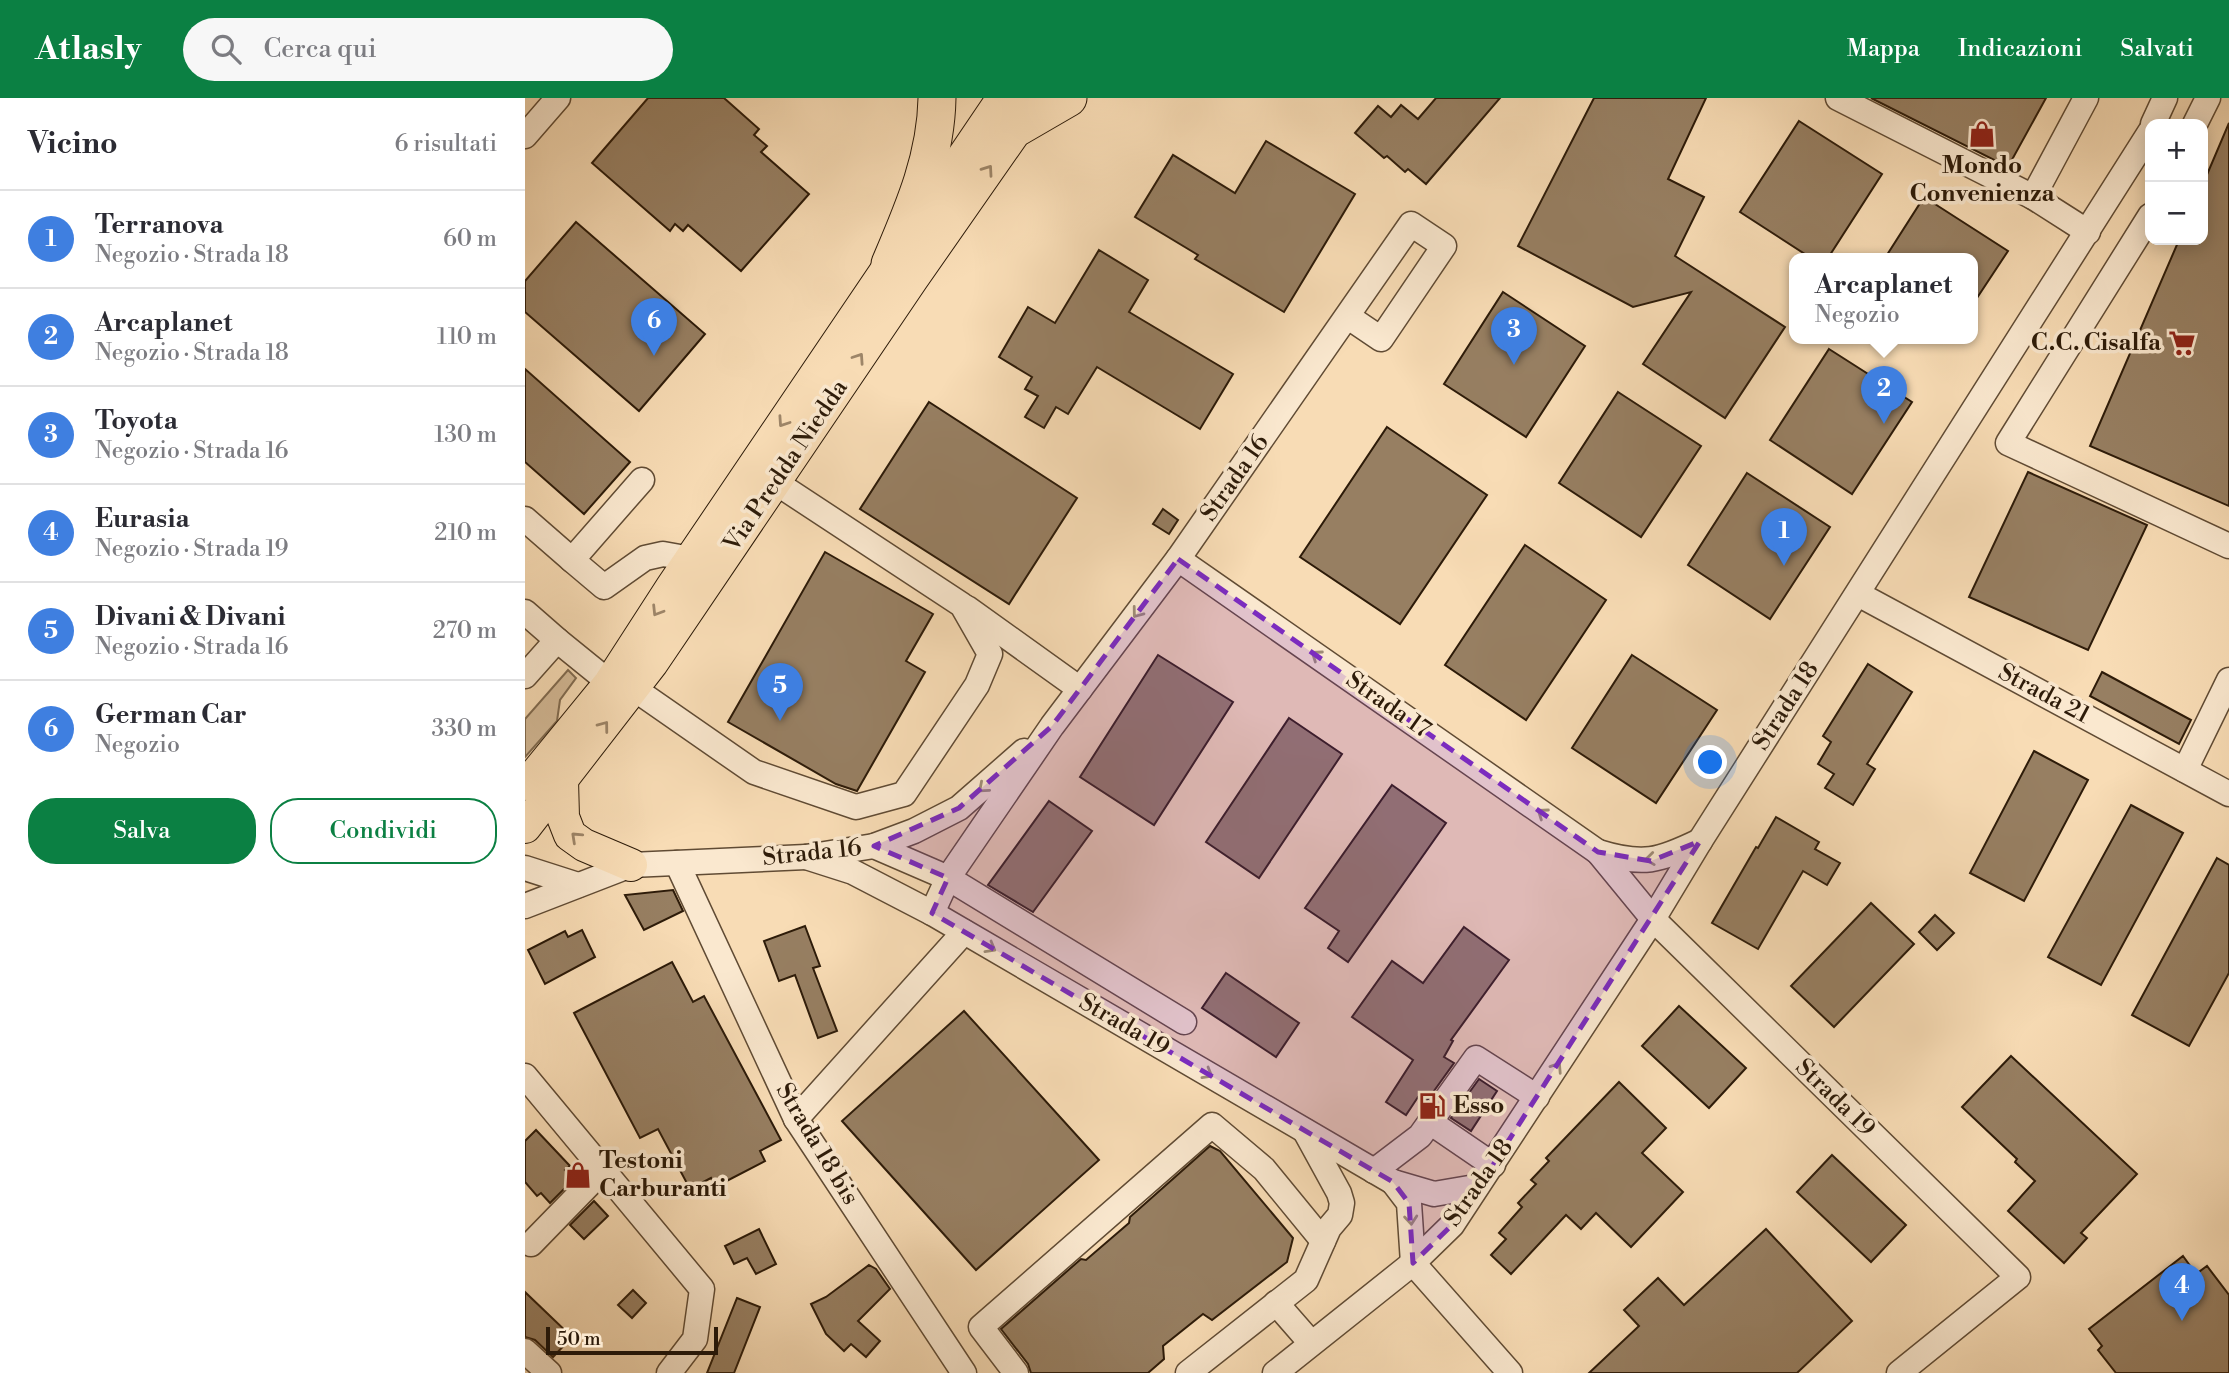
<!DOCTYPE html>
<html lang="it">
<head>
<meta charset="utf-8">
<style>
  :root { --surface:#fff; --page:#f7f7f7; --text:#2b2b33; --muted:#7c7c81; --line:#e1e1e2; --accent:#0b8043 }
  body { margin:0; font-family:"Libre Bodoni",serif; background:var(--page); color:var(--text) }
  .controls { position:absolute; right:21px; top:21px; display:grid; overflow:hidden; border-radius:14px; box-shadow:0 4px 18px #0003 }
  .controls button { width:63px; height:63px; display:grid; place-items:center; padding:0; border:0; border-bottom:2px solid var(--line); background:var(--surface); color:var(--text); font:35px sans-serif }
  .scale { position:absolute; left:21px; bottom:18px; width:172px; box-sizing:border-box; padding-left:7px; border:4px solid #2d1b09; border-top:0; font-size:19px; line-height:24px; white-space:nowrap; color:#2d1b09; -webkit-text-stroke:5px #fae8cf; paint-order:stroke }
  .you { position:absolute; left:1186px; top:665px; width:24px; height:24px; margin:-18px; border:5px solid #fff; border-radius:50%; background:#1a73e8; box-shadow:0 0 0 10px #1a73e833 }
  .badge { display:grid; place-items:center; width:46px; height:46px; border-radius:50%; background:var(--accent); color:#fff; font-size:23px; font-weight:700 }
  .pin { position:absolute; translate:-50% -58px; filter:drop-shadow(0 2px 4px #0008) }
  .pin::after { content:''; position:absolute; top:37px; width:24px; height:21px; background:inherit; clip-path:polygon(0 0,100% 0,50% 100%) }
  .popup { position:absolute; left:1264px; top:155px; width:189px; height:91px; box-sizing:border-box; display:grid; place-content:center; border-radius:14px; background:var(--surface); filter:drop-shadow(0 2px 5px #0005); font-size:23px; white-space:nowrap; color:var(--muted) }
  .popup b { font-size:26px; color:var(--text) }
  .popup::after { content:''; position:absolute; left:50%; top:100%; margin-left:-14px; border:14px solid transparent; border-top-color:var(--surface) }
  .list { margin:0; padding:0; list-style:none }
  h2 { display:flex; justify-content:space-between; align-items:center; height:91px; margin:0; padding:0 28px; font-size:30px }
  h2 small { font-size:23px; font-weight:400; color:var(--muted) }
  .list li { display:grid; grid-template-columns:46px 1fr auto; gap:21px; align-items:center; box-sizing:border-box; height:98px; padding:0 28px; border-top:2px solid var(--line) }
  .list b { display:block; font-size:26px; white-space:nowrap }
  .list p { margin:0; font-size:23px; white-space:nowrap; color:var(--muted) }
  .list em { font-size:23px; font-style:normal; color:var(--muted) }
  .actions { display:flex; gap:14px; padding:21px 28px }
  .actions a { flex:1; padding:16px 0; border:2px solid var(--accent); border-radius:28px; text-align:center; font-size:24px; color:var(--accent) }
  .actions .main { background:var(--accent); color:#fff }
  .icon { flex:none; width:38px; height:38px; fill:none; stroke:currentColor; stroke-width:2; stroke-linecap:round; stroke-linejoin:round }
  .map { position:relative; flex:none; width:1704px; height:1275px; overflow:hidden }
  header { display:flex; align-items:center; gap:42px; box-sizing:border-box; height:98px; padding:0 35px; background:var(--accent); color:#fff }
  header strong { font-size:33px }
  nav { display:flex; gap:38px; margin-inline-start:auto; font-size:24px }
  .search { width:490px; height:63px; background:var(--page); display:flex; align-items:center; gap:18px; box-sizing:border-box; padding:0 24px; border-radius:38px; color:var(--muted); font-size:26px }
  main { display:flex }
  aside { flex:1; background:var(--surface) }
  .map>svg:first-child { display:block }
  .green { fill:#d5bb98; stroke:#816b50; stroke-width:2 }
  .building { fill:#977f62; stroke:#2d1b09; stroke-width:2 }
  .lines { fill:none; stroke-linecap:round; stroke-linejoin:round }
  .minor-casing { stroke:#604b34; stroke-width:27 }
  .major-casing { stroke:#2d1b09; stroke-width:34 }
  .highway-casing { stroke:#2d1b09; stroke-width:39 }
  .minor { stroke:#fae8cf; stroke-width:24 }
  .major { stroke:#f8dcb5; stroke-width:32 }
  .highway { stroke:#f8dcb5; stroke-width:37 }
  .oneway { stroke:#9d8568 }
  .oneway2 { stroke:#9e8c76 }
  .marked { fill:#7b2cbf; fill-opacity:0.2; stroke:#7b2cbf; stroke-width:5; stroke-dasharray:14 9; stroke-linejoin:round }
  .labels { text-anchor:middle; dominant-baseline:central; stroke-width:7; stroke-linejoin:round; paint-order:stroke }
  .poi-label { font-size:24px; font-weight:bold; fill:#2d1b09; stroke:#fae8cf; text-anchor:start }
  .street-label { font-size:24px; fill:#2d1b09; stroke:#fae8cf }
</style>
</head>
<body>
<header>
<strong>Atlasly</strong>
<div class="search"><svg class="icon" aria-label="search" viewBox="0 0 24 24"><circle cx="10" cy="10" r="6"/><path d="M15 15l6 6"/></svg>Cerca qui</div>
<nav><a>Mappa</a><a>Indicazioni</a><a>Salvati</a></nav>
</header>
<main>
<aside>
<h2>Vicino<small>6 risultati</small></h2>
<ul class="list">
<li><span class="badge" style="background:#3f7fe0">1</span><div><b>Terranova</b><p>Negozio · Strada 18</p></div><em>60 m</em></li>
<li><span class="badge" style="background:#3f7fe0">2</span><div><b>Arcaplanet</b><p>Negozio · Strada 18</p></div><em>110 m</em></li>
<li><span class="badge" style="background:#3f7fe0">3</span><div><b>Toyota</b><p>Negozio · Strada 16</p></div><em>130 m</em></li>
<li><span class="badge" style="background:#3f7fe0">4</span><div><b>Eurasia</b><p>Negozio · Strada 19</p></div><em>210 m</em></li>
<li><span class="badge" style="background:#3f7fe0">5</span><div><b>Divani &amp; Divani</b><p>Negozio · Strada 16</p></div><em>270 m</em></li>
<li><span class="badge" style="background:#3f7fe0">6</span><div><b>German Car</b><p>Negozio</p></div><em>330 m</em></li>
</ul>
<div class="actions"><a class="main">Salva</a><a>Condividi</a></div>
</aside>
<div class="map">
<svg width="1704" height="1275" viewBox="0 0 1704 1275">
  <rect width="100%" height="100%" fill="#f8dcb5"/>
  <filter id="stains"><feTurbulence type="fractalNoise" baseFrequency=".00286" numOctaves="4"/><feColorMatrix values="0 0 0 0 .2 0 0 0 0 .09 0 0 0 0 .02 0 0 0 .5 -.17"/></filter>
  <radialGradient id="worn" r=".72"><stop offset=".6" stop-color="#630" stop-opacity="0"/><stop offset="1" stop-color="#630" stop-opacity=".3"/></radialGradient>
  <path class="green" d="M 43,572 L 51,580 L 35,602 L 32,623 L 0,659 L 0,621 Z"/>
  <g class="building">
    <path d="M 123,0 L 199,0 L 234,31 L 229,37 L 242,48 L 236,54 L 284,96 L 216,173 L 163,127 L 158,133 L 150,126 L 145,133 L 67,65 Z"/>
    <path d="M 911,0 L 975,0 L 901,86 L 883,71 L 880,74 L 862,58 L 859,60 L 830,35 L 853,8 L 866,19 L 876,7 L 893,21 Z"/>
    <path d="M 1069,0 L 1181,0 L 1143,81 L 1179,99 L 1150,158 L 1260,229 L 1200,320 L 1118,266 L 1166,194 L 1108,209 L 993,148 Z"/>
    <path d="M 1346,0 L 1521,0 L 1483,69 Z"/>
    <path d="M 1274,23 L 1357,76 L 1303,160 L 1286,160 L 1215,114 Z"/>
    <path d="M 1704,25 L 1704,408 L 1565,348 L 1654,142 L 1678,142 L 1678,86 Z"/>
    <path d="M 741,43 L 830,96 L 759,214 L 670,161 L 673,157 L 610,119 L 648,57 L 710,95 Z"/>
    <path d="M 1399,99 L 1483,153 L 1448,206 L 1448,160 L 1360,160 Z"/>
    <path d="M 51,124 L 180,236 L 114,313 L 0,214 L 0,183 Z"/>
    <path d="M 574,152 L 623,182 L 604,214 L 708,276 L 675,331 L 572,269 L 543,316 L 531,309 L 519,330 L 500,319 L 513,298 L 500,291 L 507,279 L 474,259 L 503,209 L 530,225 Z"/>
    <path d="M 978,194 L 1060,248 L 1001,339 L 919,286 Z"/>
    <path d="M 1304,251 L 1387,304 L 1327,396 L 1245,342 Z"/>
    <path d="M 0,271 L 105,364 L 59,416 L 0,364 Z"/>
    <path d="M 1093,294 L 1176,348 L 1116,439 L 1034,385 Z"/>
    <path d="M 404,304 L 552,400 L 484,506 L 335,411 Z"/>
    <path d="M 862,329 L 962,397 L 875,526 L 775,459 Z"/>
    <path d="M 1503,374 L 1622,427 L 1563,552 L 1444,499 Z"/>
    <path d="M 1222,375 L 1305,429 L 1245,521 L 1163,467 Z"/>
    <path d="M 638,411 L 653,422 L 644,436 L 628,426 Z"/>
    <path d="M 1000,447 L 1081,502 L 1001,622 L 920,567 Z"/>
    <path d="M 300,454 L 408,516 L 381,563 L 400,574 L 332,693 L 311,686 L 203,624 Z"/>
    <path d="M 633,557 L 708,604 L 629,727 L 555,679 Z"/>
    <path d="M 1107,557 L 1192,612 L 1131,705 L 1047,650 Z"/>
    <path d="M 1343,566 L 1387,594 L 1342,666 L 1350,671 L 1328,707 L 1300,690 L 1309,676 L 1293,666 L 1306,644 L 1298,638 Z"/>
    <path d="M 1577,574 L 1666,622 L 1654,646 L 1565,598 Z"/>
    <path d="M 764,620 L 817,656 L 734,780 L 681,744 Z"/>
    <path d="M 1509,653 L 1563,682 L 1499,803 L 1445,775 Z"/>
    <path d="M 867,687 L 921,725 L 823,864 L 803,850 L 814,833 L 780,810 Z"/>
    <path d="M 524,703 L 567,733 L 508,814 L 463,787 Z"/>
    <path d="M 1606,707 L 1658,735 L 1576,887 L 1523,859 Z"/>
    <path d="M 1251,719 L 1294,744 L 1290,751 L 1315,765 L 1302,787 L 1278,773 L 1233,851 L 1187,825 L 1231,749 L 1233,750 Z"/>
    <path d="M 1692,760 L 1704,767 L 1704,875 L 1664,948 L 1607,917 Z"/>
    <path d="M 148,792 L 158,813 L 119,832 L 100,797 Z"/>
    <path d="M 1346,805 L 1389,846 L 1309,929 L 1266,888 Z"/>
    <path d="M 1410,817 L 1429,835 L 1412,852 L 1394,834 Z"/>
    <path d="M 280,828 L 295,868 L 288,870 L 312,933 L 293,940 L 270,877 L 254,883 L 239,843 Z"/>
    <path d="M 939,829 L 984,862 L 926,942 L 928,943 L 919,959 L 929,965 L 901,1004 L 893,999 L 881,1017 L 861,1004 L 888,962 L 827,919 L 867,863 L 898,885 Z"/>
    <path d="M 57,832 L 70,859 L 20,886 L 3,852 L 40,833 L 43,839 Z"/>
    <path d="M 147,864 L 168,904 L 179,898 L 256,1042 L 235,1053 L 240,1063 L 190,1089 L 186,1080 L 165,1091 L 133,1031 L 115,1040 L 49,915 Z"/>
    <path d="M 701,875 L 774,925 L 751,959 L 677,910 Z"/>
    <path d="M 1154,908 L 1221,970 L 1184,1010 L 1117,948 Z"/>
    <path d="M 439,913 L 574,1062 L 451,1172 L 317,1023 Z"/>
    <path d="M 1486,958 L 1612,1076 L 1556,1135 L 1562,1140 L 1539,1165 L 1483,1113 L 1510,1083 L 1490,1064 L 1492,1061 L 1437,1009 Z"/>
    <path d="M 954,981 L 972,993 L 946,1033 L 926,1020 Z"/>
    <path d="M 1094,984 L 1141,1030 L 1117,1055 L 1158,1094 L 1106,1149 L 1071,1115 L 1056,1131 L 1041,1117 L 986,1176 L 966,1157 L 981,1141 L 974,1135 L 997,1109 L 993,1105 L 1011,1086 L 1006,1082 L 1024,1063 L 1021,1060 Z"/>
    <path d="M 11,1032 L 45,1068 L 40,1072 L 49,1081 L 25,1105 L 16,1095 L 12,1098 L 0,1084 L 0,1043 Z"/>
    <path d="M 685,1048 L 695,1053 L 768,1140 L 762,1164 L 687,1222 L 678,1216 L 638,1248 L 639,1261 L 623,1275 L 506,1275 L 503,1266 L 476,1231 L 556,1161 L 561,1162 L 604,1125 L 605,1119 Z"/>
    <path d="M 1307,1057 L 1381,1127 L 1346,1164 L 1272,1094 Z"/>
    <path d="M 69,1103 L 83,1118 L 59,1141 L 45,1127 Z"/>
    <path d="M 234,1131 L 251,1166 L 231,1176 L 222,1160 L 209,1166 L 200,1148 Z"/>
    <path d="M 1241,1131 L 1327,1223 L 1272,1275 L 1064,1275 L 1114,1228 L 1099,1212 L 1133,1180 L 1159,1207 Z"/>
    <path d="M 1658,1158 L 1671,1176 L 1682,1168 L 1704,1197 L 1704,1275 L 1591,1275 L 1573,1252 L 1577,1248 L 1564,1231 Z"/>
    <path d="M 344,1167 L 351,1171 L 365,1191 L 333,1223 L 355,1243 L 341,1259 L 326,1246 L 319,1253 L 301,1236 L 286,1206 L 301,1199 Z"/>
    <path d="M 108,1192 L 121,1205 L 107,1220 L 93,1207 Z"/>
    <path d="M 0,1194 L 47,1239 L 28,1259 L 10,1242 L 0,1239 Z"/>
    <path d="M 212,1200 L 235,1209 L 209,1275 L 182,1275 Z"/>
  </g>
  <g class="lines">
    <defs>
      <g id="minor">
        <path d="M 1313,0 L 1508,99 L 1563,134"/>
        <path d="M 1628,26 L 1640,0"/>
        <path d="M 1670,26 L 1683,0"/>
        <path d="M 0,38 L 33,0"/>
        <path d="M 1508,99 L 1561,0"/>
        <path d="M 1625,118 L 1483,345 L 1704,448"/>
        <path d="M 0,421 L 47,462 L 117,382"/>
        <path d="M 653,461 L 1073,754 L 1128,821 L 1493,1179 L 1374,1275"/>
        <path d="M 47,462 L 79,489 L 120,460 L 138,456 L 166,461"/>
        <path d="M 1333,496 L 1704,696"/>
        <path d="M 442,510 L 555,591"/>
        <path d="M 0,514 L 32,542"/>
        <path d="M 0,578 L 32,542 L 85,585"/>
        <path d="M 108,590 L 229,674 L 331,709 L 379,696 L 452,587 L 465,556 L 437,507 L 250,384"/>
        <path d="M 1660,672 L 1704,582"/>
        <path d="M 349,748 L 423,780 L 659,924"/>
        <path d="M 1073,754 C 1118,768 1134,763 1175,743"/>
        <path d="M 281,759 L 328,774 L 407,815 L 868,1084 L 909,1096 L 950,1089"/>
        <path d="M 152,765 L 271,1021 L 439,1275"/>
        <path d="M 0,770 L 53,787"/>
        <path d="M 0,808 L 106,767 L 281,759 L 349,748 L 389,733 L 434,710 L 499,653"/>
        <path d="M 407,815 L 423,780 L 527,628 L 653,461 L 886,126 L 919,148 L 856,241 L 822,218"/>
        <path d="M 0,978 L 177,1191 L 170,1241 L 144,1275"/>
        <path d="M 271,1021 L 439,834"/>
        <path d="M 905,1024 L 968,1067"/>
        <path d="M 849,1073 L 895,1038 L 951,960 L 1012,999"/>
        <path d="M 868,1084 L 884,1105 L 888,1165 L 985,1275"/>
        <path d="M 6,1146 L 78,1072"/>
        <path d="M 751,1205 L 786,1245"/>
        <path d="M 0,1253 L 24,1275"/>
        <path d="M 491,1275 L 456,1229 L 687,1027 L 739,1071 L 798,1143"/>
        <path d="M 663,1275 L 781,1182 L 804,1130 L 815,1117 L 817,1105 L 814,1095 L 780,1033"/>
        <path d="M 750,1275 L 888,1165 L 927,1127 L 1128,821 L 1175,743 L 1625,34"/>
      </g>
      <g id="major">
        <path d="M 37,682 L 38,719 L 45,737 L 59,747 L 106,767"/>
        <path d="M 0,686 L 5,683 L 85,585 L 147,489 L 478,0"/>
        <path d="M 0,729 L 127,565 L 387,181 L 507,9"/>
      </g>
      <g id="highway">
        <path d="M 493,29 L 543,0"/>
        <path d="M 365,166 C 388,112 411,60 412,0"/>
      </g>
    </defs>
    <use href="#minor" class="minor-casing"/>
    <use href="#major" class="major-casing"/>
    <use href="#highway" class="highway-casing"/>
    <use href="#minor" class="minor"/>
    <use href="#major" class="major"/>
    <use href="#highway" class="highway"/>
  </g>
  <defs><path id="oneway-chevron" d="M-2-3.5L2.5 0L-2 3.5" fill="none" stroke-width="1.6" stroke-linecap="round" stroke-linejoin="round" transform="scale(1.75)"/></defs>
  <g class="oneway">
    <use href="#oneway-chevron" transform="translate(463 72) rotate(-55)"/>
    <use href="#oneway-chevron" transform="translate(334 260) rotate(-56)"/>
    <use href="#oneway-chevron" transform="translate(258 324) rotate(124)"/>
    <use href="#oneway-chevron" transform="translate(132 513) rotate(122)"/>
    <use href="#oneway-chevron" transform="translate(79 628) rotate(-53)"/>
    <use href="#oneway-chevron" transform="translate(51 739) rotate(-137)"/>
  </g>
  <g class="oneway2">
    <use href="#oneway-chevron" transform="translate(612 515) rotate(127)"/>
    <use href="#oneway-chevron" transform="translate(791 557) rotate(-145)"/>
    <use href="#oneway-chevron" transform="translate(458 690) rotate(139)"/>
    <use href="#oneway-chevron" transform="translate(1017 715) rotate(-145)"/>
    <use href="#oneway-chevron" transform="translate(1125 761) rotate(173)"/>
    <use href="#oneway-chevron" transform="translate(466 850) rotate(30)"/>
    <use href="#oneway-chevron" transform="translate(1032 969) rotate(-57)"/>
    <use href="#oneway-chevron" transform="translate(683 976) rotate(30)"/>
    <use href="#oneway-chevron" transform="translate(886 1122) rotate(85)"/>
  </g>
  <path class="marked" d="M 653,461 L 1073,754 L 1126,763 L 1175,743 L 968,1067 L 927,1127 L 888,1165 L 884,1105 L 868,1084 L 407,815 L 423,780 L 349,748 L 434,710 L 527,628 Z"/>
  <defs>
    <symbol id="shop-bare" viewBox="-9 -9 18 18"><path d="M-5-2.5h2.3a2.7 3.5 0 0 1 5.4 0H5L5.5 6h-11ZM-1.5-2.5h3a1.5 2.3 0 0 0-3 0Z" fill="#8f2418" stroke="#fae8cf" stroke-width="2.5" paint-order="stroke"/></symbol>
    <symbol id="supermarket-bare" viewBox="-9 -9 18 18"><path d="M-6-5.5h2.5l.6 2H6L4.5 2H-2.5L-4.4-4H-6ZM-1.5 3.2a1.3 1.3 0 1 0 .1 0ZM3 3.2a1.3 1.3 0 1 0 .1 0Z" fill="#8f2418" stroke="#fae8cf" stroke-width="2.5" paint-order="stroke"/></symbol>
    <symbol id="fuel-bare" viewBox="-9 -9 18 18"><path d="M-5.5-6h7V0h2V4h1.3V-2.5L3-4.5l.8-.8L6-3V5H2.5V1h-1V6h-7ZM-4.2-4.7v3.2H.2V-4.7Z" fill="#8f2418" stroke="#fae8cf" stroke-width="2.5" paint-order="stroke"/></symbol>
  </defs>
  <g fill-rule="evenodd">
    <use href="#shop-bare" x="1438" y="17" width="38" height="38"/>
    <use href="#supermarket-bare" x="1638" y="226" width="38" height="38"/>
    <use href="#fuel-bare" x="888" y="989" width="38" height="38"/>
    <use href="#shop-bare" x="34" y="1058" width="38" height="38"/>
  </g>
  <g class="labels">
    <g class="poi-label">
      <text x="1457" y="68" text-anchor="middle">Mondo<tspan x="1457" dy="28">Convenienza</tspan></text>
      <text x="1636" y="245" text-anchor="end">C.C. Cisalfa</text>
      <text x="928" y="1008">Esso</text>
      <text x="74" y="1063">Testoni<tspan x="74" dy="28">Carburanti</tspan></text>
    </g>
    <g class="street-label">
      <text transform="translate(261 368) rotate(-56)">Via Predda Niedda</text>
      <text transform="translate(710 380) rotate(-55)">Strada 16</text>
      <text transform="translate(1519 596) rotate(28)">Strada 21</text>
      <text transform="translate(863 607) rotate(35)">Strada 17</text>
      <text transform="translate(1261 608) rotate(-57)">Strada 18</text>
      <text transform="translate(287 755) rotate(-6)">Strada 16</text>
      <text transform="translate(599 927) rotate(30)">Strada 19</text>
      <text transform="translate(1310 1000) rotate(44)">Strada 19</text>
      <text transform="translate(292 1046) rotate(59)">Strada 18 bis</text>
      <text transform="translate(954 1085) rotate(-55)">Strada 18</text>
    </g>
  </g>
  <rect width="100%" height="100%" filter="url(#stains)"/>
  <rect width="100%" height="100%" fill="url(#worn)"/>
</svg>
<div class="controls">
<button>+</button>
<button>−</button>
</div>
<div class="scale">50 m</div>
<div class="you"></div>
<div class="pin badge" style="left:1259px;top:468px;background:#3f7fe0">1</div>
<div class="pin badge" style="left:1359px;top:326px;background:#3f7fe0">2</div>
<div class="popup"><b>Arcaplanet</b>Negozio</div>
<div class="pin badge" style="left:989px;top:267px;background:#3f7fe0">3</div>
<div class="pin badge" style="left:1657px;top:1223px;background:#3f7fe0">4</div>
<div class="pin badge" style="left:255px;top:623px;background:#3f7fe0">5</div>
<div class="pin badge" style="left:129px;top:258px;background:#3f7fe0">6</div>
</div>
</main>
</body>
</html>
